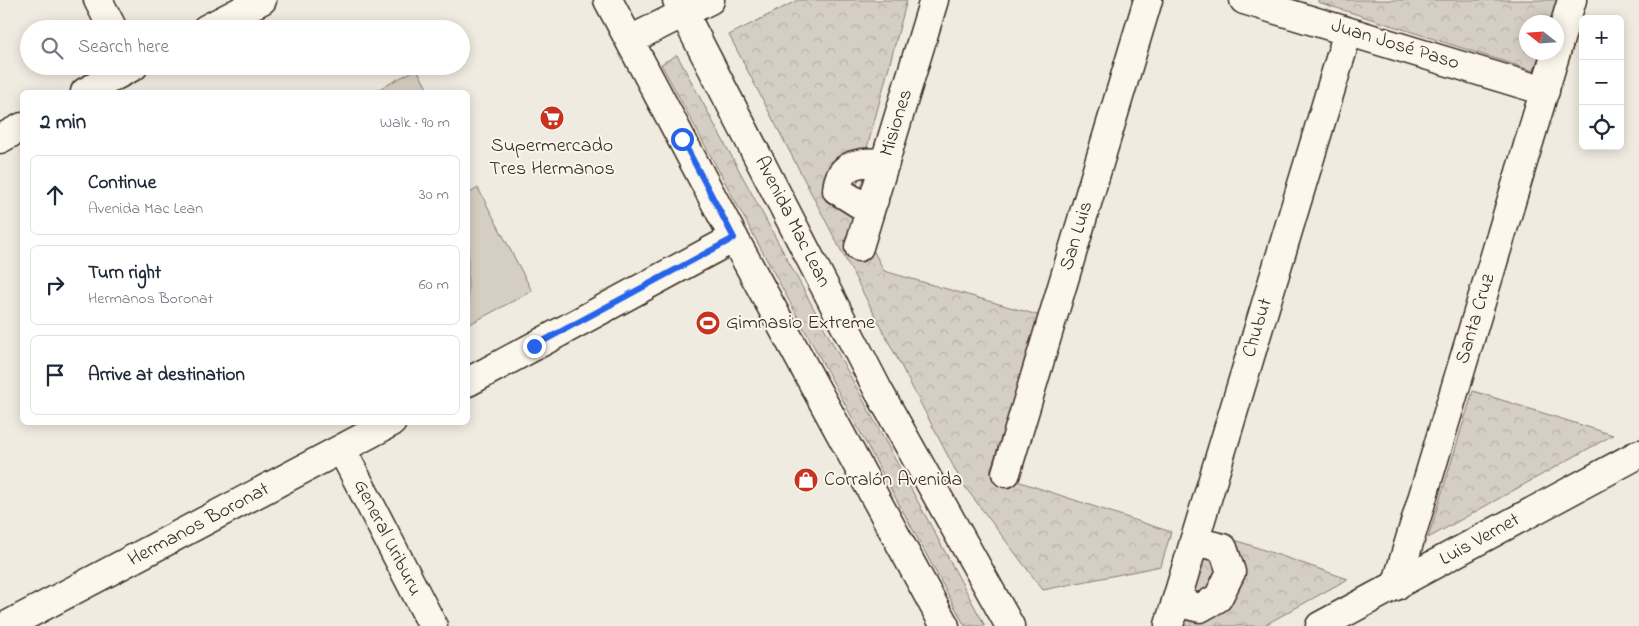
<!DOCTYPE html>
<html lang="en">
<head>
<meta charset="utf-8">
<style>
  :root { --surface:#fff; --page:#f6f6f7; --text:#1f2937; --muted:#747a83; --line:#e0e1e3 }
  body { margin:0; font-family:"Indie Flower",sans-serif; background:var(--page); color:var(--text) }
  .controls { position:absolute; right:15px; top:15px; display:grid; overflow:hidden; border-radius:8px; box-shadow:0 2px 12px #0003 }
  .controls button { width:45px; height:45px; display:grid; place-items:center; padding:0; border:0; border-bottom:1px solid var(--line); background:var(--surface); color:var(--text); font:25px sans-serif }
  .compass { position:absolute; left:1519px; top:15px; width:45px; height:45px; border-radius:50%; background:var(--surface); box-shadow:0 2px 12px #0003; rotate:287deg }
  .stop { position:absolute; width:15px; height:15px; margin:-11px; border:4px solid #2563eb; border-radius:50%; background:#fff }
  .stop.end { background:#2563eb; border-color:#fff; box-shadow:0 1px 5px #0008 }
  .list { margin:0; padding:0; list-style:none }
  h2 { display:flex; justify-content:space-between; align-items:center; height:65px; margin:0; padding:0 20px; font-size:21px }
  h2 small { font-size:16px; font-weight:400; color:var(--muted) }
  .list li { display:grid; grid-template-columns:32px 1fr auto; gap:15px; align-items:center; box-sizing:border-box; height:80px; margin:0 10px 10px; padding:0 10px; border:1px solid var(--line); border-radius:8px }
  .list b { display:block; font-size:19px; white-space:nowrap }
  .list p { margin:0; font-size:16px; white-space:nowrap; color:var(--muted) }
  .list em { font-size:16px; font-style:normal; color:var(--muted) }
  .icon { flex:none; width:28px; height:28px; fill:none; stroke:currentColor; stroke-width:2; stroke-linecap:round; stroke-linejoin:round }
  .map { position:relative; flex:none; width:1639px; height:626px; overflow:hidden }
  .search { position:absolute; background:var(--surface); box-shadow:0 2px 12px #0003; left:20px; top:20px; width:450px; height:55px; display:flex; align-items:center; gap:12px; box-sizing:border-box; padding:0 18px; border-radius:28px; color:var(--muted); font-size:19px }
  .panel { position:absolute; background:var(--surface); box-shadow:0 2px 12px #0003; left:20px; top:90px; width:450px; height:335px; border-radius:8px }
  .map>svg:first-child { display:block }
  .park { fill:url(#park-crowns); stroke:#887c70 }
  .pitch { fill:#d5cec3; stroke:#887c70 }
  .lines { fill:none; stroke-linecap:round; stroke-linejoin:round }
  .minor-casing { stroke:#3b2a1e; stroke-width:31 }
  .major-casing { stroke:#3b2a1e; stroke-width:31 }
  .minor { stroke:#fbf7ec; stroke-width:28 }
  .major { stroke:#fbf7ec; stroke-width:28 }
  .route { stroke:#2563eb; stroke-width:6 }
  .labels { text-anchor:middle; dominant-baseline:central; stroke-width:4; stroke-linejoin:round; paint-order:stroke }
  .street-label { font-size:20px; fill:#3b2a1e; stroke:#fbf7ec }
  .poi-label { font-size:20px; fill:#3b2a1e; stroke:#fbf7ec; text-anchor:start }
</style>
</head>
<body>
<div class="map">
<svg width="1639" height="626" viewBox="0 0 1639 626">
  <defs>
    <pattern id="park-crowns" width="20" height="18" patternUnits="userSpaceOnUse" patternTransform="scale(1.25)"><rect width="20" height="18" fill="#d5cec3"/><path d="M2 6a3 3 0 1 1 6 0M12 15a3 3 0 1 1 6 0" fill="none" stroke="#b8b1a7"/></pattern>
  </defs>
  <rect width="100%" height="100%" fill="#f0ebe0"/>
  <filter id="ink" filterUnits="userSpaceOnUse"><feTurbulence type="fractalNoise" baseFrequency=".02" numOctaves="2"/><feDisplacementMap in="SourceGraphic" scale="10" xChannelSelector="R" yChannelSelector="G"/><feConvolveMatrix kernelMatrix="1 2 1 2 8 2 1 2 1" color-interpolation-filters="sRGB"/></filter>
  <g filter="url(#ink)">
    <g class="park">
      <path d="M 798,0 L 907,0 L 851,207 L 884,271 L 1041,316 L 990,472 L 1171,532 L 1161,566 L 1043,590 L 962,483 L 729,35 Z"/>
      <path d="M 1318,0 L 1557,0 L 1550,22 L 1526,22 L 1526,52 L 1540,53 L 1534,71 L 1318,2 Z"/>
      <path d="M 677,55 L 985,626 L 965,626 L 661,64 Z"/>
      <path d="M 1473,391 L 1613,435 L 1428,538 Z"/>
      <path d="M 1209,531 L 1348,579 L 1263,626 L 1177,626 Z"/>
    </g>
    <g class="pitch">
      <path d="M 417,69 L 429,92 L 373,92 Z"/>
      <path d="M 478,188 L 532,291 L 468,325 L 468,194 Z"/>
    </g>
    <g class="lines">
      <defs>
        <g id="minor">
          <path d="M 98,0 L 113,29"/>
          <path d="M 1244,0 L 1545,91"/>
          <path d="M 206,29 L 262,0"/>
          <path d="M 630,40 L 710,0"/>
          <path d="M 1556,52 L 1572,0"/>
          <path d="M 85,92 L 134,66"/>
          <path d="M 0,139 L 22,127"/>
          <path d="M 874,200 L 861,205 L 837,190 C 839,162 862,161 885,163"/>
          <path d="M 859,247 L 934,0"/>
          <path d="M 468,382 L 734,238"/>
          <path d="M 342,450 L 433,626"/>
          <path d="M 1006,473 L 1148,0"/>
          <path d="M 1396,586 L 1556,52"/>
          <path d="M 1176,602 L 1200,608 L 1218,598 L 1231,572 L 1223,548 L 1194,541"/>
          <path d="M 1169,625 L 1348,32"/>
          <path d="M 6,626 L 392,422"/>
          <path d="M 1320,626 L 1639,454"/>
        </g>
        <g id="major">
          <path d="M 608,0 L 734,238 L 945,626"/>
          <path d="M 677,0 L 878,390 L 1010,626"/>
        </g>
      </defs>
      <use href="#minor" class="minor-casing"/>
      <use href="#major" class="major-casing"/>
      <use href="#minor" class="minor"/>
      <use href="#major" class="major"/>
    </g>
  </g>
  <g class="lines" filter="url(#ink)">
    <path class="route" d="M 534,346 L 734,238 L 682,139"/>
  </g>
  <defs>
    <symbol id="supermarket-disc" viewBox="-11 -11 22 22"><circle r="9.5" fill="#c8321e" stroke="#fbf7ec"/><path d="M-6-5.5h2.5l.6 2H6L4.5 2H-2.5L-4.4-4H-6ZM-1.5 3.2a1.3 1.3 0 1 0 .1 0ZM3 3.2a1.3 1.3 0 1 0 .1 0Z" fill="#fff"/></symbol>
    <symbol id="stadium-disc" viewBox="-11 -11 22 22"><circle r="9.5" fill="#c8321e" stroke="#fbf7ec"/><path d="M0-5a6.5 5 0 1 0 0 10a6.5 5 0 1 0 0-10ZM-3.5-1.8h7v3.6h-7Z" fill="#fff"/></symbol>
    <symbol id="shop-disc" viewBox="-11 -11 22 22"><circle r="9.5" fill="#c8321e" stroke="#fbf7ec"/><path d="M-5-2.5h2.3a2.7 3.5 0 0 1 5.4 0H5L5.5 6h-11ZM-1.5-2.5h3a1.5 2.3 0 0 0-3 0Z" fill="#fff"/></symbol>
  </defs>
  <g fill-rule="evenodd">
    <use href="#supermarket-disc" x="538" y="104" width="28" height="28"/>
    <use href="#stadium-disc" x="694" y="309" width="28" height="28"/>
    <use href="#shop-disc" x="792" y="466" width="28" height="28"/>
  </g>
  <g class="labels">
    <g class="street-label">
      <text transform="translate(1395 45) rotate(17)">Juan José Paso</text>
      <text transform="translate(897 123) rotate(-73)">Misiones</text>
      <text transform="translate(792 222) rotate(63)">Avenida Mac Lean</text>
      <text transform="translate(1077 236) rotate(-73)">San Luis</text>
      <text transform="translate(1476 319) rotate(-73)">Santa Cruz</text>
      <text transform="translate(1258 328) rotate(-73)">Chubut</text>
      <text transform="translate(199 525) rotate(-28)">Hermanos Boronat</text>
      <text transform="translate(387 538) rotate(63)">General Uriburu</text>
      <text transform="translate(1480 540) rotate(-29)">Luis Vernet</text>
    </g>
    <g class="poi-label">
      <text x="552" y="146" text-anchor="middle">Supermercado<tspan x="552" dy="23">Tres Hermanos</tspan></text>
      <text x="726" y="323">Gimnasio Extreme</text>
      <text x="824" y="480">Corralón Avenida</text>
    </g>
  </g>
</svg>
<div class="controls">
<button>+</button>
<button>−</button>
<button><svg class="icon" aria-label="locate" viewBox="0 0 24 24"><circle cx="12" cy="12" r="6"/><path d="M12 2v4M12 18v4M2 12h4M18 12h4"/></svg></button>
</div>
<svg class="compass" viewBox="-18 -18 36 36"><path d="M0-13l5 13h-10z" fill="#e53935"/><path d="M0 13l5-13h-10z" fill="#747a83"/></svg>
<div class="stop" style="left:682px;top:139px"></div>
<div class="stop end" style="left:534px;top:346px"></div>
<div class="search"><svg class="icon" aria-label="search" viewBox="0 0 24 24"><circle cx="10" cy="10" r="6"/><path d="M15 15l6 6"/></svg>Search here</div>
<section class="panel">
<h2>2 min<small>Walk · 90 m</small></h2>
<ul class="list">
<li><svg class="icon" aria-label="ahead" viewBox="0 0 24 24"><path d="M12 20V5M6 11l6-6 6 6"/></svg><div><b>Continue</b><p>Avenida Mac Lean</p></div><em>30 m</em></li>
<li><svg class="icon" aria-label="right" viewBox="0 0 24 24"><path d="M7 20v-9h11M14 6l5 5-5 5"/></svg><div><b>Turn right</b><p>Hermanos Boronat</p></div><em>60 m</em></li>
<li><svg class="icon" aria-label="arrive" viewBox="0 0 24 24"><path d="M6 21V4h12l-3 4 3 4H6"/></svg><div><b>Arrive at destination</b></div></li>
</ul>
</section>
</div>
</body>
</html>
